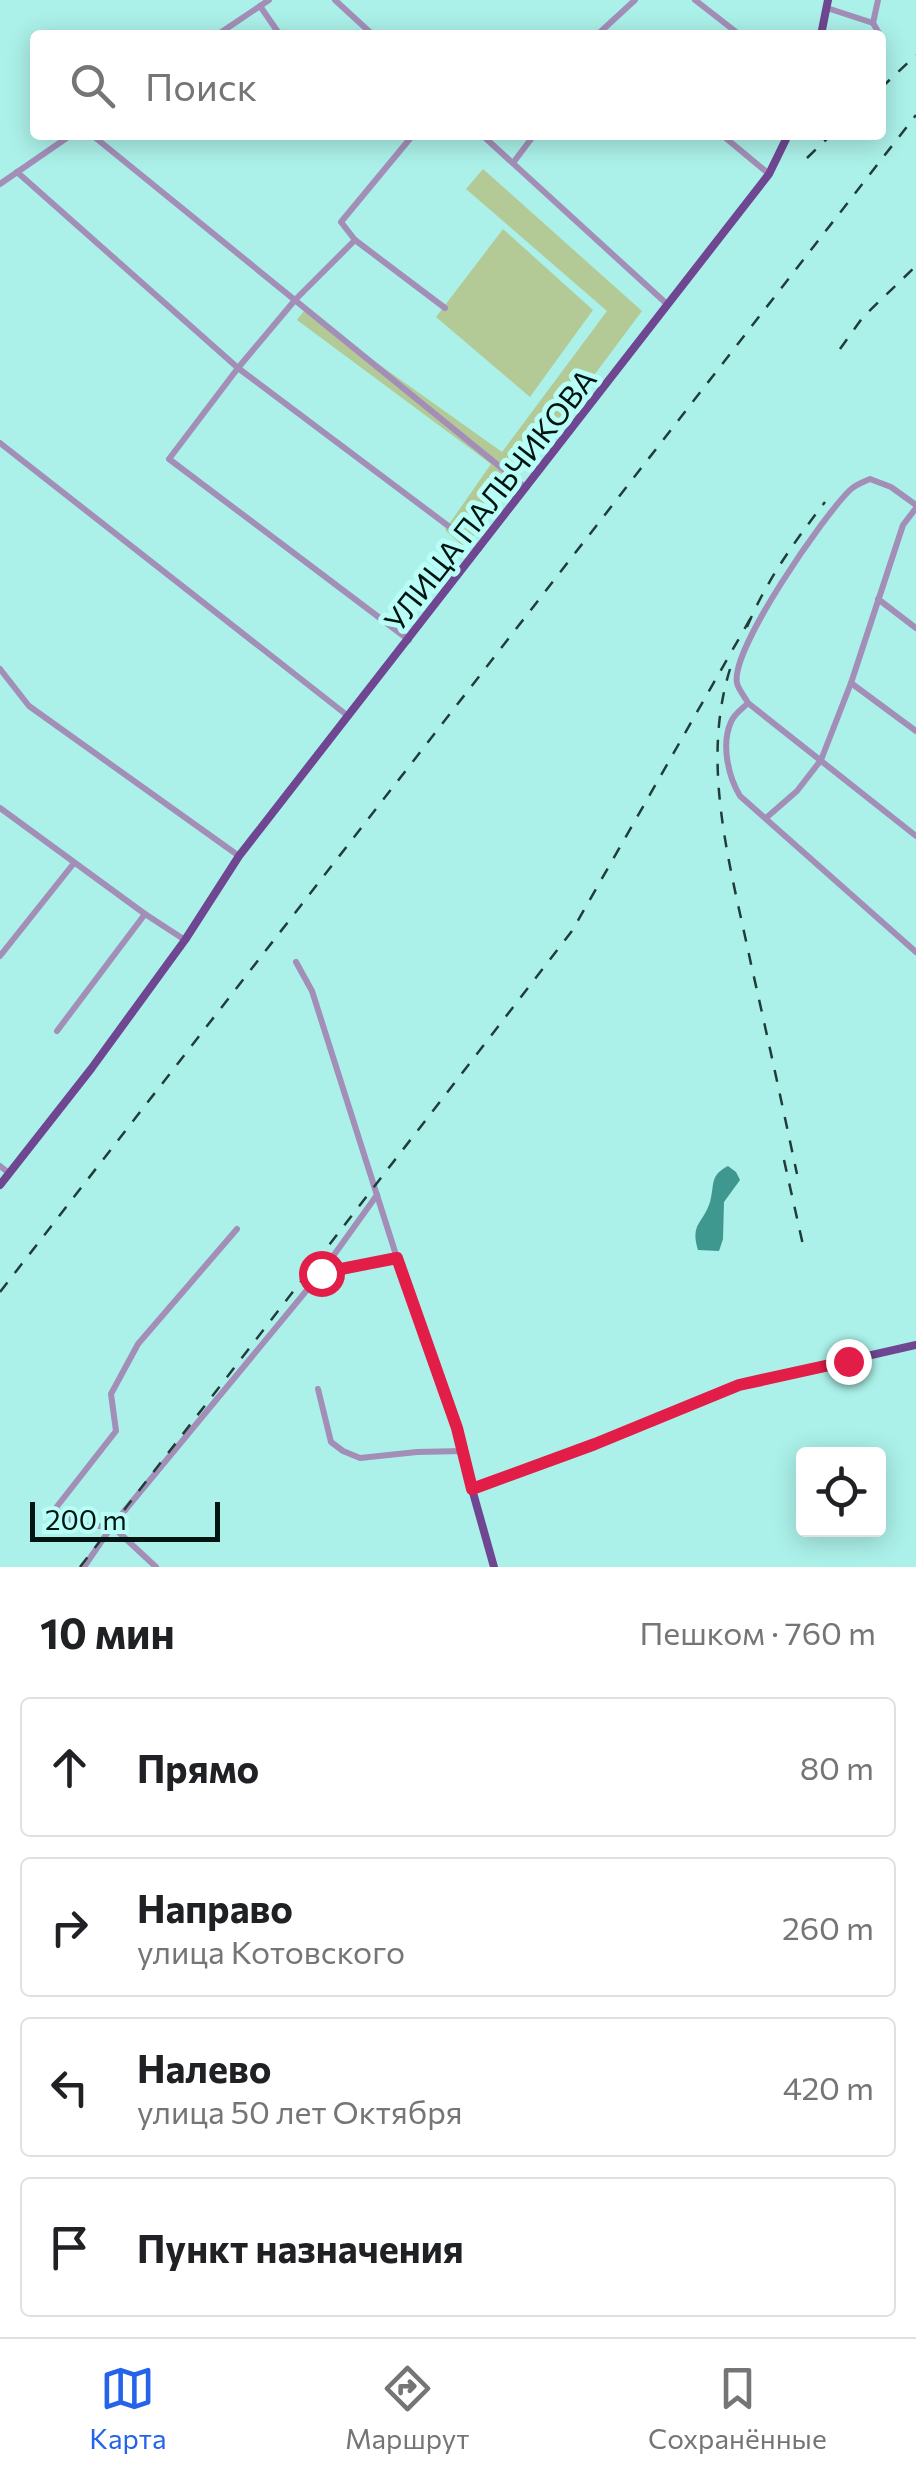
<!DOCTYPE html>
<html lang="ru">
<head>
<meta charset="utf-8">
<style>
  :root { --surface:#fff; --page:#f2f2f2; --text:#202124; --muted:#757577; --line:#e0e0e0; --accent:#2563eb }
  body { margin:0; font-family:Commissioner,sans-serif; background:var(--page); color:var(--text) }
  .controls { position:absolute; right:30px; bottom:30px; display:grid; overflow:hidden; border-radius:10px; box-shadow:0 5px 25px #0003 }
  .controls button { width:90px; height:90px; display:grid; place-items:center; padding:0; border:0; border-bottom:2px solid var(--line); background:var(--surface); color:var(--text); font:50px sans-serif }
  .scale { position:absolute; left:30px; bottom:25px; width:190px; box-sizing:border-box; padding-left:10px; border:5px solid #001412; border-top:0; font-size:28px; line-height:35px; white-space:nowrap; color:#001412; -webkit-text-stroke:8px #b8fef6; paint-order:stroke }
  .stop { position:absolute; width:30px; height:30px; margin:-22px; border:8px solid #e11d48; border-radius:50%; background:#fff }
  .stop.end { background:#e11d48; border-color:#fff; box-shadow:0 2px 10px #0008 }
  .list { margin:0; padding:0; list-style:none }
  h2 { display:flex; justify-content:space-between; align-items:center; height:130px; margin:0; padding:0 40px; font-size:42px }
  h2 small { font-size:32px; font-weight:400; color:var(--muted) }
  .list li { display:grid; grid-template-columns:65px 1fr auto; gap:30px; align-items:center; box-sizing:border-box; height:140px; margin:0 20px 20px; padding:0 20px; border:2px solid var(--line); border-radius:10px }
  .list b { display:block; font-size:38px; white-space:nowrap }
  .list p { margin:0; font-size:32px; white-space:nowrap; color:var(--muted) }
  .list em { font-size:32px; font-style:normal; color:var(--muted) }
  .icon { flex:none; width:55px; height:55px; fill:none; stroke:currentColor; stroke-width:2; stroke-linecap:round; stroke-linejoin:round }
  .map { position:relative; flex:none; width:916px; height:1567px; overflow:hidden }
  .search { position:absolute; background:var(--surface); box-shadow:0 5px 25px #0003; left:30px; right:30px; top:30px; height:110px; display:flex; align-items:center; gap:25px; box-sizing:border-box; padding:0 35px; border-radius:10px; color:var(--muted); font-size:38px }
  .sheet { height:770px; background:var(--surface) }
  nav { display:flex; justify-content:space-around; align-items:center; box-sizing:border-box; height:140px; border-top:2px solid var(--line); background:var(--surface); font-size:28px; color:var(--muted) }
  nav a { display:grid; justify-items:center; gap:5px }
  nav .on { color:var(--accent) }
  .map>svg:first-child { display:block }
  .green { fill:#b3ca96 }
  .water { fill:#3e9890 }
  .lines { fill:none; stroke-linecap:round; stroke-linejoin:round }
  .minor { stroke:#a38eb8; stroke-width:6 }
  .major { stroke:#6f4691; stroke-width:8 }
  .rail { stroke:#203d3a; stroke-width:2.5; stroke-dasharray:12 12; stroke-linecap:butt }
  .route { stroke:#e11d48; stroke-width:12 }
  .labels { text-anchor:middle; dominant-baseline:central; stroke-width:10; stroke-linejoin:round; paint-order:stroke }
  .street-label { font-size:30px; fill:#001412; stroke:#b8fef6 }
</style>
</head>
<body>
<div class="map">
<svg width="916" height="1567" viewBox="0 0 916 1567">
  <rect width="100%" height="100%" fill="#abf1e9"/>
  <g class="green">
    <path d="M 483,169 L 642,311 L 465,548 L 445,530 L 491,464 L 297,320 L 304,311 L 502,452 L 607,311 L 466,189 Z"/>
    <path d="M 503,229 L 593,310 L 530,397 L 436,317 Z"/>
  </g>
  <path class="water" d="M 728,1166 L 736,1172 L 740,1180 L 724,1202 L 723,1239 L 719,1251 L 698,1250 C 690,1223 703,1224 710,1202 C 715,1184 709,1176 728,1166 Z"/>
  <g class="lines">
    <g class="minor">
      <path d="M 335,0 L 373,35"/>
      <path d="M 695,0 L 740,35"/>
      <path d="M 878,0 L 873,23 L 880,35"/>
      <path d="M 260,6 L 280,35"/>
      <path d="M 827,8 L 873,23"/>
      <path d="M 217,35 L 269,0"/>
      <path d="M 597,35 L 635,0"/>
      <path d="M 92,135 L 526,488"/>
      <path d="M 482,135 L 668,305"/>
      <path d="M 722,135 L 769,174"/>
      <path d="M 513,163 L 534,135"/>
      <path d="M 17,172 L 238,368 L 479,549"/>
      <path d="M 0,184 L 71,135"/>
      <path d="M 355,240 L 445,308"/>
      <path d="M 0,443 L 348,716"/>
      <path d="M 916,505 L 891,487 L 870,479 C 863,482 855,485 850,490 C 824,515 730,650 737,683 C 738,689 745,697 748,703 C 742,709 734,714 731,722 C 721,744 728,776 740,796 L 916,952"/>
      <path d="M 878,599 L 916,628"/>
      <path d="M 409,640 L 169,459 L 238,368 L 295,300 L 355,240 L 341,222 L 413,135"/>
      <path d="M 0,669 L 29,706 L 239,856"/>
      <path d="M 851,683 L 916,731"/>
      <path d="M 748,703 L 916,836"/>
      <path d="M 0,808 L 145,914 L 185,940"/>
      <path d="M 766,818 L 797,791 L 821,760 L 851,683 L 903,525 L 916,508"/>
      <path d="M 0,956 L 74,863"/>
      <path d="M 296,962 L 312,991 L 397,1258 L 457,1428 L 472,1489"/>
      <path d="M 57,1031 L 145,914"/>
      <path d="M 0,1166 L 9,1173"/>
      <path d="M 321,1273 L 397,1258"/>
      <path d="M 318,1389 L 331,1442 L 343,1451 L 360,1458 L 417,1452 L 463,1451"/>
      <path d="M 84,1567 L 112,1526 L 321,1273 L 377,1195"/>
      <path d="M 156,1567 L 112,1526 L 80,1526 L 55,1509 L 116,1431 L 111,1394 L 138,1344 L 237,1229"/>
    </g>
    <g class="major">
      <path d="M 821,35 L 828,0"/>
      <path d="M 0,1185 L 91,1069 L 185,940 L 239,856 L 769,174 L 788,135"/>
      <path d="M 494,1567 L 472,1489 L 595,1444 L 739,1385 L 916,1345"/>
    </g>
    <g class="rail">
      <path d="M 881,88 L 916,55"/>
      <path d="M 807,158 L 831,135"/>
      <path d="M 840,349 L 863,317 L 916,266"/>
      <path d="M 747,627 C 766,581 795,541 825,502"/>
      <path d="M 730,669 C 700,766 731,868 751,964 C 767,1034 782,1104 797,1174"/>
      <path d="M 784,1160 L 803,1245"/>
      <path d="M 0,1292 L 916,115"/>
      <path d="M 80,1567 L 572,931 L 753,614"/>
    </g>
  </g>
  <g class="lines">
    <path class="route" d="M 321,1273 L 397,1258 L 457,1428 L 472,1489 L 595,1444 L 739,1385 L 848,1361"/>
  </g>
  <g class="labels">
    <g class="street-label">
      <text transform="translate(489 499) rotate(-52)">УЛИЦА ПАЛЬЧИКОВА</text>
    </g>
  </g>
</svg>
<div class="controls">
<button><svg class="icon" aria-label="locate" viewBox="0 0 24 24"><circle cx="12" cy="12" r="6"/><path d="M12 2v4M12 18v4M2 12h4M18 12h4"/></svg></button>
</div>
<div class="scale">200 m</div>
<div class="stop" style="left:321px;top:1273px"></div>
<div class="stop end" style="left:848px;top:1361px"></div>
<div class="search"><svg class="icon" aria-label="search" viewBox="0 0 24 24"><circle cx="10" cy="10" r="6"/><path d="M15 15l6 6"/></svg>Поиск</div>
</div>
<section class="sheet">
<h2>10 мин<small>Пешком · 760 m</small></h2>
<ul class="list">
<li><svg class="icon" aria-label="ahead" viewBox="0 0 24 24"><path d="M12 20V5M6 11l6-6 6 6"/></svg><div><b>Прямо</b></div><em>80 m</em></li>
<li><svg class="icon" aria-label="right" viewBox="0 0 24 24"><path d="M7 20v-9h11M14 6l5 5-5 5"/></svg><div><b>Направо</b><p>улица Котовского</p></div><em>260 m</em></li>
<li><svg class="icon" aria-label="left" viewBox="0 0 24 24"><path d="M17 20v-9H6M10 6l-5 5 5 5"/></svg><div><b>Налево</b><p>улица 50 лет Октября</p></div><em>420 m</em></li>
<li><svg class="icon" aria-label="arrive" viewBox="0 0 24 24"><path d="M6 21V4h12l-3 4 3 4H6"/></svg><div><b>Пункт назначения</b></div></li>
</ul>
</section>
<nav>
<a class="on"><svg class="icon" aria-label="map" viewBox="0 0 24 24"><path d="M3 6l6-2 6 2 6-2v14l-6 2-6-2-6 2zM9 4v14M15 6v14"/></svg>Карта</a>
<a><svg class="icon" aria-label="directions" viewBox="0 0 24 24"><path d="M12 3l9 9-9 9-9-9zM9 14v-3h6M13 9l2 2-2 2"/></svg>Маршрут</a>
<a><svg class="icon" aria-label="saved" viewBox="0 0 24 24"><path d="M7 4h10v16l-5-4-5 4z"/></svg>Сохранённые</a>
</nav>
</body>
</html>
